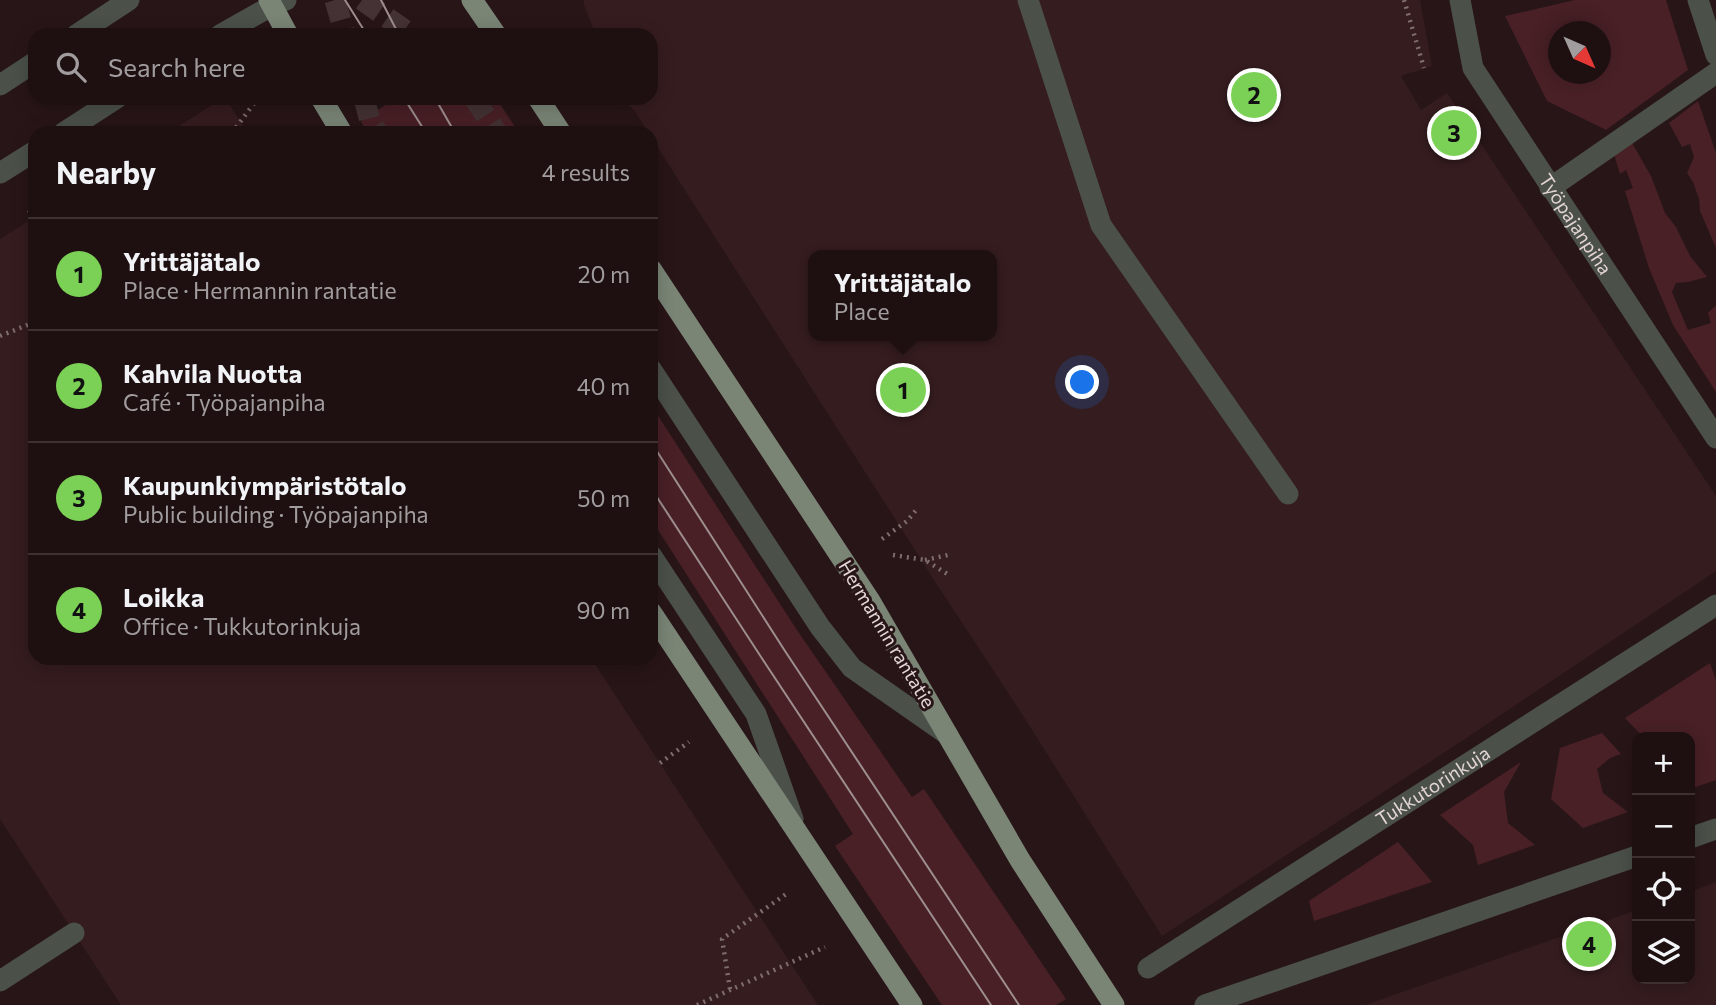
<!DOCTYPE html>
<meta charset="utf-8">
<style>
body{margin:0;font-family:Commissioner,sans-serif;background:#2b1e1f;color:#f1f3f6}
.controls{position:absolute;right:21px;bottom:21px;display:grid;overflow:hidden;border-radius:14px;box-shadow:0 4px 18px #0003}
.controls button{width:63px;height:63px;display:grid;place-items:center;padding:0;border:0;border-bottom:2px solid #3c3031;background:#1e1011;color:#f1f3f6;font:35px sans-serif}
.compass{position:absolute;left:1548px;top:21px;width:63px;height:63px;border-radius:50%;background:#1e1011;box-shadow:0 4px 18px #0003;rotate:135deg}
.you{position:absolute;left:1083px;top:383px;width:24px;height:24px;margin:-18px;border:5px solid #fff;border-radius:50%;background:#1a73e8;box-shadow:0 0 0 10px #1a73e833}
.badge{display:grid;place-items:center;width:46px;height:46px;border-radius:50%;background:#7bd155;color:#111;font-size:23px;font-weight:700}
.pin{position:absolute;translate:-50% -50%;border:4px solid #fff;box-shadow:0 2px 7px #0006}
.popup{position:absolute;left:808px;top:250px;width:189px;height:91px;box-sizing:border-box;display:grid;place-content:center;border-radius:14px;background:#1e1011;filter:drop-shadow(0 2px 5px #0005);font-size:23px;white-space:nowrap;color:#a19d9f}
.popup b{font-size:26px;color:#f1f3f6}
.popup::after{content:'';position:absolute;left:50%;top:100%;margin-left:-14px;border:14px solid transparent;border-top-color:#1e1011}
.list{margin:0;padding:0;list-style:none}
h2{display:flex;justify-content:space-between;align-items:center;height:91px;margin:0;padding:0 28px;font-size:30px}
h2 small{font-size:23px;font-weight:400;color:#a19d9f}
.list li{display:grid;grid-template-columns:46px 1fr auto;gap:21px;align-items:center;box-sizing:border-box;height:112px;padding:0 28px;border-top:2px solid #3c3031}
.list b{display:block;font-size:26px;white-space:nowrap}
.list p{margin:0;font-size:23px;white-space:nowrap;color:#a19d9f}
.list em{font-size:23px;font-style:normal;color:#a19d9f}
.icon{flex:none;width:38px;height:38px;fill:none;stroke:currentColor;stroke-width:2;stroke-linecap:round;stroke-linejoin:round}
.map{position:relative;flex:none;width:1716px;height:1005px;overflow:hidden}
.search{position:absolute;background:#1e1011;box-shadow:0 4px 18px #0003;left:28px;top:28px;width:630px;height:77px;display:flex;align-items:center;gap:18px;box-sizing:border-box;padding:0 24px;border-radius:21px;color:#a19d9f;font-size:26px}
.panel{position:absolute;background:#1e1011;box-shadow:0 4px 18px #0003;left:28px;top:126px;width:630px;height:539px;border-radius:21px}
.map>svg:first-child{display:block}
</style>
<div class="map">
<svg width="1716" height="1005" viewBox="0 0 1716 1005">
<rect width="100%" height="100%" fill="#281517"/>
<g fill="#351c1f" fill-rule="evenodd">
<path d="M 584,0 L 1420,0 L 1432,66 L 1401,76 L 1421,110 L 1447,93 L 1716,496 L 1716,571 L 1462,741 L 1162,936 L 1022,714 L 936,583 L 651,137 L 651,133 L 649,133 L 636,113 L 623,98 L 651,98 L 651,35 L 596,35 L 584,5 ZM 814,255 L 992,255 L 992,336 L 814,336 Z"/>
<polygon points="223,98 225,98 248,133 168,133"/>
<polygon points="35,217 35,658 591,658 818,1005 121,1005 0,819 0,239"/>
<polygon points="1716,882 1716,1005 1365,1005 1637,910 1637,979 1690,979 1690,892"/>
</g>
<g fill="#482026" fill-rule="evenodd">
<path d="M 1575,0 L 1666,0 L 1688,70 L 1606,130 L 1547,101 L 1505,16 ZM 1558,32 L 1600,32 L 1600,74 L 1558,74 Z"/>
<polygon points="396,98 496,98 519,133 367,133 361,121"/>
<polygon points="1698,101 1716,153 1716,248 1700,211 1699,199 1693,182 1687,173 1694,157 1690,144 1682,147 1669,123"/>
<polygon points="1632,143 1651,176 1665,213 1676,227 1690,256 1707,277 1688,282 1676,283 1672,292 1688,330 1711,323 1708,313 1715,306 1716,307 1716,392 1673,325 1649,268 1625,191 1633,188 1626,170 1620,174 1614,154"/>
<polygon points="651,405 797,630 912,797 924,789 1066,999 1056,1005 942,1005 835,846 853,834 651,519"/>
<polygon points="1710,663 1716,680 1716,780 1690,789 1690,737 1643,737 1625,718"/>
<polygon points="1602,733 1621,754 1610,758 1597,769 1603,793 1628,812 1583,828 1551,799 1560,748"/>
<polygon points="1521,762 1504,792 1508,823 1535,845 1478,865 1473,845 1440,815"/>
<polygon points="1398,842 1432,882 1314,921 1309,901"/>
</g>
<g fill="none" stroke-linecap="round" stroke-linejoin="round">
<g stroke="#443234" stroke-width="21" stroke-dasharray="21 10" stroke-linecap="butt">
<polyline points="335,0 345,35"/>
<polyline points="362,0 412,35"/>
<polyline points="364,98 370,121 378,133"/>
<polyline points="474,98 497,133"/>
</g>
<g stroke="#7e6d6f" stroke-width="4.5" stroke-dasharray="2 5" stroke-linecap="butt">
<polyline points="1404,0 1424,68"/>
<polyline points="232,133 258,98"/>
<polyline points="29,210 35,220"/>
<polyline points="0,336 35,322"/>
<polyline points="882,539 907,521 917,509"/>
<polyline points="893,555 925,560 949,575"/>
<polyline points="925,560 948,555"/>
<polyline points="660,763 689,742"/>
<polyline points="730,989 722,939 789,892"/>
<polyline points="697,1005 825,947"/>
</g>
<g stroke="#4b5049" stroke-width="21">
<polyline points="1028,0 1101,225 1288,494"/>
<path id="s1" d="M 1460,0 L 1473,68 L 1716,438"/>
<polyline points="1698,0 1716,55"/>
<polyline points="76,35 129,0"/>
<polyline points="220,35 273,5 286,0"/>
<polyline points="0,85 35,62"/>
<polyline points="63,133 117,98"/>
<polyline points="0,173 35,151"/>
<polyline points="1550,188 1716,73"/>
<polyline points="651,369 820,627 852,668 948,735"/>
<polyline points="651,555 756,714 793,819"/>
<polyline points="1690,838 1716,829"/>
<path id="s2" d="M 1148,968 L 1716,605"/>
<polyline points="0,981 74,933"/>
<polyline points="1205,1005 1637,856"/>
</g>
<g stroke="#7a8576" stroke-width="21">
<polyline points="269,0 288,35"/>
<polyline points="472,0 496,35"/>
<polyline points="321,98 342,133"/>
<polyline points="538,98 561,133"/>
<polyline points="651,269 870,601 1020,860 1114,1005"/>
<polyline points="651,612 912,1005"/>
</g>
<g stroke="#9e8e90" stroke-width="2">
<polyline points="345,0 367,35"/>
<polyline points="381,0 399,35"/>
<polyline points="404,98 426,133"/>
<polyline points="435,98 455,133"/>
<polyline points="651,442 785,651 1019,1005"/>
<polyline points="651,488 765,663 991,1005"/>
</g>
</g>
<g text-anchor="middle" stroke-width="6" stroke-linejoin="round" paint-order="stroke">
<g font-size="19" fill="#e3d5d6" stroke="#281517">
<text dy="7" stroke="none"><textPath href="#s1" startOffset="256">Työpajanpiha</textPath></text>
<text transform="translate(887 634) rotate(59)" y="7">Hermannin rantatie</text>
<text dy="7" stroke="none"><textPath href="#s2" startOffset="338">Tukkutorinkuja</textPath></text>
</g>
</g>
</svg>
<div class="controls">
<button>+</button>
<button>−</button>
<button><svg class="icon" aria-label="locate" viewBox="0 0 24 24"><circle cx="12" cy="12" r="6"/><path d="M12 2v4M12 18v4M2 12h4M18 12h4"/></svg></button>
<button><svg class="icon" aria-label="layers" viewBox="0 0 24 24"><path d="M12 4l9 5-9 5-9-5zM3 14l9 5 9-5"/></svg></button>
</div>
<svg class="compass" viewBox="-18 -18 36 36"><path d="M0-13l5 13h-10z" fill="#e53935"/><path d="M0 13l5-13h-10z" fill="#a19d9f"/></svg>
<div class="you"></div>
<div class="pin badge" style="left:903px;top:390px">1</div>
<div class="popup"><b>Yrittäjätalo</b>Place</div>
<div class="pin badge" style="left:1254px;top:95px">2</div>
<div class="pin badge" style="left:1454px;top:133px">3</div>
<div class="pin badge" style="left:1589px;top:944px">4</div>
<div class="search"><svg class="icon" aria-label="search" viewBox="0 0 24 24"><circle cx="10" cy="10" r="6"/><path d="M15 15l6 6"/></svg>Search here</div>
<section class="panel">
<h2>Nearby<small>4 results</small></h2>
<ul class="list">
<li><span class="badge">1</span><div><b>Yrittäjätalo</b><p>Place · Hermannin rantatie</p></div><em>20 m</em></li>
<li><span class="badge">2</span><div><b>Kahvila Nuotta</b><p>Café · Työpajanpiha</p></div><em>40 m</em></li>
<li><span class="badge">3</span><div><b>Kaupunkiympäristötalo</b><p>Public building · Työpajanpiha</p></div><em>50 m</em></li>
<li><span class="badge">4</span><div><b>Loikka</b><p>Office · Tukkutorinkuja</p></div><em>90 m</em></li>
</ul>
</section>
</div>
